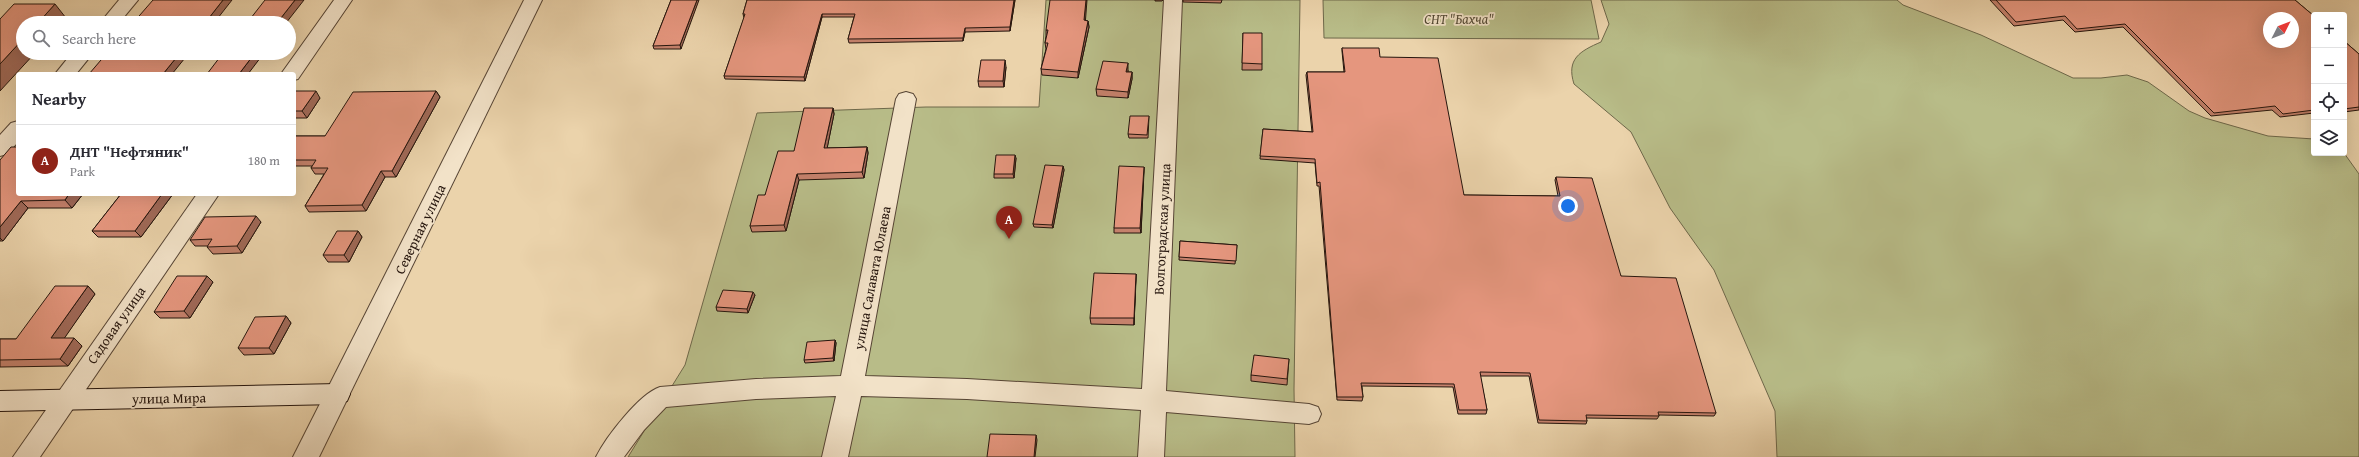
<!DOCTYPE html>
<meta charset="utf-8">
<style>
body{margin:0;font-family:"Gentium Book Plus",serif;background:#f7f7f7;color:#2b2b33}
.controls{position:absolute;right:12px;top:12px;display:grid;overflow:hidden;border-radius:4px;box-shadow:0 4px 16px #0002}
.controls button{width:36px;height:36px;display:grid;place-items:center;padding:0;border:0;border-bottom:1px solid #e1e1e2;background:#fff;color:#2b2b33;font:20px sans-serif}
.compass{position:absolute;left:2263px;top:12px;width:36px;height:36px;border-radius:50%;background:#fff;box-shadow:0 4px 16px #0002;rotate:48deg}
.you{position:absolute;left:1568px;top:206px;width:14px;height:14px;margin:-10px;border:3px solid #fff;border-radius:50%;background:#1a73e8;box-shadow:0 0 0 6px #1a73e833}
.badge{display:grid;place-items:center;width:26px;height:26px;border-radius:50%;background:#8f2418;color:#fff;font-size:13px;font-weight:700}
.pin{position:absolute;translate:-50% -33px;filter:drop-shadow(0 1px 2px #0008)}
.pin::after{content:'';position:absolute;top:21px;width:14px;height:12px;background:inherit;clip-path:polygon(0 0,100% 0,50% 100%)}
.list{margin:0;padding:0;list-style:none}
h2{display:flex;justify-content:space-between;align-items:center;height:52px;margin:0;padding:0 16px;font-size:17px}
h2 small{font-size:13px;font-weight:400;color:#7c7c81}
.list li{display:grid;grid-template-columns:26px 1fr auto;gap:12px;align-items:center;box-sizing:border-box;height:72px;padding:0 16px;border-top:1px solid #e1e1e2}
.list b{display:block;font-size:15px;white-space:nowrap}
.list p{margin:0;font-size:13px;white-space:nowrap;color:#7c7c81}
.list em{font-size:13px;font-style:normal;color:#7c7c81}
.icon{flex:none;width:22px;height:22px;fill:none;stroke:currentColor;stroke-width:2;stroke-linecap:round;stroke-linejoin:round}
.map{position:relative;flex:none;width:2359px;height:457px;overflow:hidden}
.search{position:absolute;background:#fff;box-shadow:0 4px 16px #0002;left:16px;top:16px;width:280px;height:44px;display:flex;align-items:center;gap:10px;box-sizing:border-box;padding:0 14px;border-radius:22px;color:#7c7c81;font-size:15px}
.panel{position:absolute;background:#fff;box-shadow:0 4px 16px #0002;left:16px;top:72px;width:280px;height:124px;border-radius:4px}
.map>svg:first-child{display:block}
</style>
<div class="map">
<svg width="2359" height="457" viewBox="0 0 2359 457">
<rect width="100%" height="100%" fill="#ebd3ab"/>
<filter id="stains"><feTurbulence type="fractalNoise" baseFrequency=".005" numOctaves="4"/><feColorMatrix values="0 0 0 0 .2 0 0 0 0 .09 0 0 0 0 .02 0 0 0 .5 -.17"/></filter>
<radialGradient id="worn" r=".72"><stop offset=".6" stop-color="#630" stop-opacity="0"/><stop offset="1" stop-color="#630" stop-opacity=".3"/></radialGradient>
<g fill="#b8bc88" stroke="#6e684a">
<polygon points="1046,0 1300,0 1294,389 1295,457 628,457 685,365 757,113 926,107 1039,107"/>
<polygon points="1323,0 1591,0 1599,39 1324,38"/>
<path d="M 1601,0 L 1897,0 L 1903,5 L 1981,35 L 2073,78 L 2101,78 L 2127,75 L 2148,82 L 2189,111 L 2205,118 L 2268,136 L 2314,139 L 2314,153 L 2344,153 L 2359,174 L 2359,457 L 1777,457 L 1775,411 L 1714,270 L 1670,208 L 1631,132 L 1574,84 C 1566,59 1580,51 1601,42 L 1609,24 Z"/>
</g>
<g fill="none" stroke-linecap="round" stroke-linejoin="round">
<defs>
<g id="street">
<polygon points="119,0 138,0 119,23 100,23"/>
<polygon points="334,0 352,0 298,79 294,80 294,74 281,74"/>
<polygon points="524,0 542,0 319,457 293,457"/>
<path d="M 1164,0 L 1182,0 L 1166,391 L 1309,404 L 1318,407 L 1321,414 L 1318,421 L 1309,424 L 1166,412 L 1164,457 L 1138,457 L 1141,410 L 967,399 L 861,396 L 848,457 L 822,457 L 836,396 L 756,399 L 666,407 L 644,430 L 624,457 L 596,457 C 606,437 639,394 660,387 L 756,379 L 841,376 L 896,99 L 899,94 L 906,92 L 913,94 L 916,99 L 865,376 L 967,379 L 1142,389 Z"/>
<polygon points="72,53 93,53 76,74 55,74"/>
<polygon points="18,121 18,142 7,154 0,156 0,135 11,123"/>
<polygon points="197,194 219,194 40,457 13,457"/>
</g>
<polygon id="secondary" points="338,384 347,387 350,394 347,401 338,404 0,411 0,391"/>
</defs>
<use href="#street" stroke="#564434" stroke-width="2"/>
<use href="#secondary" stroke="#25150d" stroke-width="2"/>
<use href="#street" fill="#f2e2c8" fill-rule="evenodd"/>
<use href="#secondary" fill="#f2e2c8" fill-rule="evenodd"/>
</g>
<g fill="#c5816c" stroke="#25150d">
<polygon points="671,0 681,49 654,49 653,46"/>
<polygon points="747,0 1015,0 1010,31 965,32 963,41 849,43 848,39 854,17 822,17 805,81 725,79 724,76 744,18 743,14"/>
<polygon points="1155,0 1163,0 1162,1 1155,1"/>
<polygon points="1183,0 1222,0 1221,3 1183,2"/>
<polygon points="1990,0 2295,0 2314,16 2314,113 2280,117 2272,110 2211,116 2123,27 2075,32 2063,20 2014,26"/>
<polygon points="1085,20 1088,21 1089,27 1078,78 1042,75 1041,69 1046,49 1045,43 1046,36 1046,30"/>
<polygon points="1243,33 1262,64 1262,70 1242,70"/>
<polygon points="2344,41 2359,54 2359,110 2344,112"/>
<polygon points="1342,48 1380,57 1464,195 1558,196 1555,180 1556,177 1621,276 1716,413 1714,416 1659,415 1659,416 1657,419 1586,418 1587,421 1586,424 1538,423 1529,376 1480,376 1487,410 1486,414 1458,414 1453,387 1362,386 1363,397 1362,401 1337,400 1319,186 1317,186 1315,163 1260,159 1263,129 1312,132 1306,75 1307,72 1344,72 1342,51"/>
<polygon points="1006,67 1004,87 979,87 978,81"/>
<polygon points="1128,70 1128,72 1132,72 1132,79 1128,98 1097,96 1096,89"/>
<polygon points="294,91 320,98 307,118 294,118"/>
<polygon points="436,91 440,97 396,177 385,177 366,211 309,212 305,206 324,174 315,174 311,168 312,166 294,166 294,136 325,136"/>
<polygon points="833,108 834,114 827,148 867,147 868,153 864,178 799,180 786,231 752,232 750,226 765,195 794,151"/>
<polygon points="1149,116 1148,138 1129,138 1128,134"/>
<polygon points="1016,158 1014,178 994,178 994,174"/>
<polygon points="0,160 18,194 83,194 72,208 28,208 3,241 0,241"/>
<polygon points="1063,166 1064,170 1053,228 1034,227 1033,224"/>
<polygon points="1144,167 1141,233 1114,233 1114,228"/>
<polygon points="121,194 173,194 141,237 98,237 92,231"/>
<polygon points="261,222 242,253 213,254 207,247 208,246 195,246 190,240"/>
<polygon points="358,231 362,237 349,262 328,262 323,255"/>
<polygon points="1180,241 1237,245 1235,264 1179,260"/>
<polygon points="1136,274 1134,325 1091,324 1090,318"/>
<polygon points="213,282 190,318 160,318 154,312"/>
<polygon points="88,286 95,294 64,338 82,346 68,366 0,367 0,339 16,339"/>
<polygon points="755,295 748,313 717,311 716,307"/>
<polygon points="286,316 291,323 274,354 244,355 238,348"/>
<polygon points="835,340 836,343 834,361 805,363 804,360"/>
<polygon points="1289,359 1287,385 1251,381 1251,375"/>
</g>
<g fill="#a06958" stroke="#25150d">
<polygon points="223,0 232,0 214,23 205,23"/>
<polygon points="295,0 304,0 286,23 277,23"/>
<polygon points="697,0 699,0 681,49 680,45"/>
<polygon points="1014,0 1015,0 1010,31 1010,27"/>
<polygon points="1086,0 1087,0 1085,26 1084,20"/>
<polygon points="55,4 66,18 62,23 38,23"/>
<polygon points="822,14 822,17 805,81 804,77"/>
<polygon points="1088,21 1089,27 1078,78 1078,72"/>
<polygon points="965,28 965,32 963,41 963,38"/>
<polygon points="23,39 23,53 35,53 0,91 0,64"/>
<polygon points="180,53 189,53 172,74 163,74"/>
<polygon points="255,53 264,53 248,74 239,74"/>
<polygon points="1005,60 1006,67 1004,87 1003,81"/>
<polygon points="1128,63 1128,70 1127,78 1126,72"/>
<polygon points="1132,72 1132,79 1128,98 1128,92"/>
<polygon points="316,91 320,98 307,118 302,111"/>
<polygon points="436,91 440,97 396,177 392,171"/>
<polygon points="833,108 834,114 826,154 824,148"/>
<polygon points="867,147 868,153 864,178 862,172"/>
<polygon points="1015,155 1016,158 1014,178 1013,174"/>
<polygon points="1063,166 1064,170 1053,228 1052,225"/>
<polygon points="1144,167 1144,172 1141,233 1140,228"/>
<polygon points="381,171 385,177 366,211 362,205"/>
<polygon points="797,174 799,180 786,231 784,225"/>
<polygon points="69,194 83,194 72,208 65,200"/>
<polygon points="162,194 173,194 141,237 135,231"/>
<polygon points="21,201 28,208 3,241 0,238 0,227"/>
<polygon points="256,216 261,222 242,253 237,246"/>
<polygon points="358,231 362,237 349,262 344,255"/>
<polygon points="1136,274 1136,280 1134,325 1134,318"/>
<polygon points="207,276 213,282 190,318 184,311"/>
<polygon points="88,286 95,294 59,346 51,338"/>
<polygon points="753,292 755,295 748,313 747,309"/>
<polygon points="286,316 291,323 274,354 269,348"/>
<polygon points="74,338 82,346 68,366 60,359"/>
<polygon points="835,340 836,343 834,361 833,358"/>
<polygon points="1036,435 1037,440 1035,457 1034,457"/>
</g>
<g fill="#e5967e" stroke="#25150d" fill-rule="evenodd">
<polygon points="153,0 223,0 205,23 133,23"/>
<polygon points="265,0 295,0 277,23 247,23"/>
<polygon points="671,0 697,0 680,45 653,46"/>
<polygon points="747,0 1014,0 1010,27 965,28 963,38 848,39 855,14 822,14 804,77 724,76 745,14 743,14"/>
<polygon points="1050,0 1086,0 1084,20 1088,21 1078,72 1041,69 1048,43 1045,43 1048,30 1046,30"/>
<path d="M 1996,0 L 2295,0 L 2314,16 L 2314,110 L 2283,114 L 2275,106 L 2214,113 L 2125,24 L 2077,29 L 2065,16 L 2016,22 ZM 2269,18 L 2293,18 L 2293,42 L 2269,42 Z"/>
<polygon points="14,4 55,4 38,23 23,23 23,39 0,64 0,19"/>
<polygon points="1243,33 1262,33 1262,64 1242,63"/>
<polygon points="2344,41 2359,54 2359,107 2344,109"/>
<polygon points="1342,48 1379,48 1380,57 1438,58 1464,195 1560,196 1556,177 1592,178 1621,276 1676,278 1716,413 1658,412 1659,416 1586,415 1587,421 1539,420 1530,373 1480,372 1487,410 1459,410 1454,384 1361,383 1363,397 1337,397 1320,182 1317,183 1315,159 1260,156 1263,129 1313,132 1307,72 1345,72"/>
<polygon points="107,53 180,53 163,74 89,74"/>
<polygon points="223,53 255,53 239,74 207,74"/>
<polygon points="981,60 1005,60 1003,81 978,81"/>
<polygon points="1103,61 1128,63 1126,72 1132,72 1128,92 1096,89"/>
<polygon points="294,91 316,91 302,111 294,111"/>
<polygon points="436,91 392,171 381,171 362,205 305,206 328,168 311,168 316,160 294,160 294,136 325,136 353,92"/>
<polygon points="804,108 833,108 824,148 867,147 862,172 797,174 784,225 750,226 758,195 765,195 778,151 794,151"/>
<polygon points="1130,116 1149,116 1147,135 1128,134"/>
<polygon points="11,147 18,147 18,194 69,194 65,200 21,201 0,227 0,160"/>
<polygon points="996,155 1015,155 1013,174 994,174"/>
<polygon points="1045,165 1063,166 1052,225 1033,224"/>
<polygon points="1119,166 1144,167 1140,228 1114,228"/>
<polygon points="121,194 162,194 135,231 92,231"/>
<polygon points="256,216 237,246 207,247 212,239 190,240 205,217"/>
<polygon points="337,231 358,231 344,255 323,255"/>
<polygon points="1180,241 1237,245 1236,261 1179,257"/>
<polygon points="1094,273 1136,274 1134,318 1090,318"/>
<polygon points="177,276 207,276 184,311 154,312"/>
<polygon points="55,286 88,286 51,338 74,338 60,359 0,360 0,339 16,339"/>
<polygon points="723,290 753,292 747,309 716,307"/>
<polygon points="286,316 269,348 238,348 255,317"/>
<polygon points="835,340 833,358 804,360 807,342"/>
<polygon points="1254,355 1289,359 1287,379 1251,375"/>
<polygon points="990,434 1036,435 1034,457 987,457"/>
</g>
<g text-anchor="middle" stroke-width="3.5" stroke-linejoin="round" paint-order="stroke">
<g font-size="14" font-style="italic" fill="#514732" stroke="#f2e2c8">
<text x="1459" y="24">СНТ "Бахча"</text>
</g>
<g font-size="14" fill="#25150d" stroke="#f2e2c8">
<text transform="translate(420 229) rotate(-64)" y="5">Северная улица</text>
<text transform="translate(1162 229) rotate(-87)" y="5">Волгоградская улица</text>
<text transform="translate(872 278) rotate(-79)" y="5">улица Салавата Юлаева</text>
<text transform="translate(116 325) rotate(-55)" y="5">Садовая улица</text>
<text transform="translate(169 398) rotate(-1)" y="5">улица Мира</text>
</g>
</g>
<rect width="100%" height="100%" filter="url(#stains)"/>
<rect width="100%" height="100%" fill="url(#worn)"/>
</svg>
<div class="controls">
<button>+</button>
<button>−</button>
<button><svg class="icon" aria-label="locate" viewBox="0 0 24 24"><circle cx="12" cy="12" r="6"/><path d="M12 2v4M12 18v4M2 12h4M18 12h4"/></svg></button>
<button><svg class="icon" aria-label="layers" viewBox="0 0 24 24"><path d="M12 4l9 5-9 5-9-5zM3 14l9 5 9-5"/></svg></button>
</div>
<svg class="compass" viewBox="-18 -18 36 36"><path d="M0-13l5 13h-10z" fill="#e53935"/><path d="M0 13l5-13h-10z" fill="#7c7c81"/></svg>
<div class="you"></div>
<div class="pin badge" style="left:1009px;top:239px">A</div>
<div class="search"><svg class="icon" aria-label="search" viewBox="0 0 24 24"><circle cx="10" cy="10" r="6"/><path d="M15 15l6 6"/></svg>Search here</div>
<section class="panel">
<h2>Nearby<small></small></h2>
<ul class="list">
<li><span class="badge">A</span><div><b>ДНТ &quot;Нефтяник&quot;</b><p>Park</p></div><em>180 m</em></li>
</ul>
</section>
</div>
